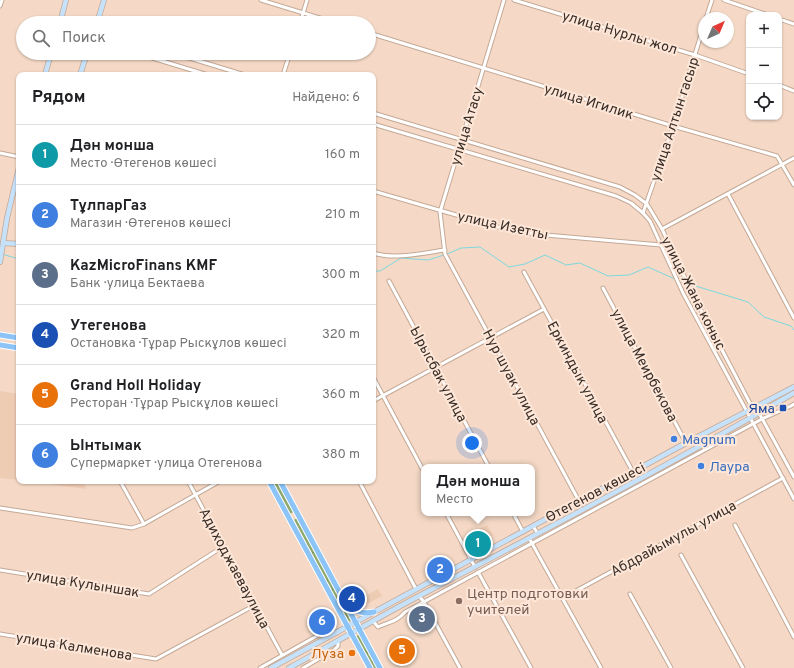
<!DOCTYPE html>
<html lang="ru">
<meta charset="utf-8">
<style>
body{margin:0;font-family:Overpass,sans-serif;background:#f2f2f2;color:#202124}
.controls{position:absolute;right:12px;top:12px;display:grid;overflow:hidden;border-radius:8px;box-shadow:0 1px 3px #0004}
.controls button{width:36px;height:36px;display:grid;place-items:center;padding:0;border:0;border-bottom:1px solid #e0e0e0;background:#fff;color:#202124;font:20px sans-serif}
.compass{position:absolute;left:698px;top:12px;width:36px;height:36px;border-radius:50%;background:#fff;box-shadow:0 1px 3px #0004;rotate:44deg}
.you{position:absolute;left:472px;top:443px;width:14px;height:14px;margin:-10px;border:3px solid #fff;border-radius:50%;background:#1a73e8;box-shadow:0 0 0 6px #1a73e833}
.badge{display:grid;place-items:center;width:26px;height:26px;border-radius:50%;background:#0b8043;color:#fff;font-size:13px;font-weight:700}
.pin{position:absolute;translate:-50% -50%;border:2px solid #fff;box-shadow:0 1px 4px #0006}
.popup{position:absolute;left:421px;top:464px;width:114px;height:52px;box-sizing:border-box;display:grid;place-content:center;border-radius:8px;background:#fff;filter:drop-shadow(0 1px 3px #0005);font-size:13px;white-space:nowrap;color:#757577}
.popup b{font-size:15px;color:#202124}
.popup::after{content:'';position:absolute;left:50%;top:100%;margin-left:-8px;border:8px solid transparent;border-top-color:#fff}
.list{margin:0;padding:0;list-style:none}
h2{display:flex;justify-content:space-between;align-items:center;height:52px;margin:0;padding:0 16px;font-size:17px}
h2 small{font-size:13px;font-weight:400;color:#757577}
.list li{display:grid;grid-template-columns:26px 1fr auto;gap:12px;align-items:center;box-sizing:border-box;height:60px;padding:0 16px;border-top:1px solid #e0e0e0}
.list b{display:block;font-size:15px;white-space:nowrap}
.list p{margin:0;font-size:13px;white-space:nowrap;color:#757577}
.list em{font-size:13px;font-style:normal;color:#757577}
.icon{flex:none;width:22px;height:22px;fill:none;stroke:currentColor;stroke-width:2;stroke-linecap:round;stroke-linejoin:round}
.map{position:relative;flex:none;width:794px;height:668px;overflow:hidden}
.search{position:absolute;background:#fff;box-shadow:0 1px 3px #0004;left:16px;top:16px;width:360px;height:44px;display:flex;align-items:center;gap:10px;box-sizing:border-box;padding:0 14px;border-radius:22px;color:#757577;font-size:15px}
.panel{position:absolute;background:#fff;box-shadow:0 1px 3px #0004;left:16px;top:72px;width:360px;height:412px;border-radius:8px}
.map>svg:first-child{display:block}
</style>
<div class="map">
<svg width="794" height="668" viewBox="0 0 794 668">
<defs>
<pattern id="forest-crowns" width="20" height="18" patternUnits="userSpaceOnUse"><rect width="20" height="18" fill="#8ea96e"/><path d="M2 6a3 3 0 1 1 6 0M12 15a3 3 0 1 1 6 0" fill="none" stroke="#758a5a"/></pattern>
</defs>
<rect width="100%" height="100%" fill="#f5d9c6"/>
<g fill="#eecbb3">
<polygon points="0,391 19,394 19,480 0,478"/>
<polygon points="25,481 82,481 87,489"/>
<polygon points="487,525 493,535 484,539 479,529"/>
<polygon points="378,589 382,596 365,605 361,598"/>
<polygon points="422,614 427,623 418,628 413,619"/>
</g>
<g fill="url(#forest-crowns)">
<polygon points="273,481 277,481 293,512 290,514"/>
<polygon points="297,518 352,620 348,622 294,520"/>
<polygon points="360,634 378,668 374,668 356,636"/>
</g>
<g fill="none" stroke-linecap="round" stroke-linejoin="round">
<g stroke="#7ed8de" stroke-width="1">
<polyline points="2,254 19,259"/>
<polyline points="447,254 461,248 480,247 509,267 525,264 545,255 566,265 580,263 608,276 629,275 648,267 675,279"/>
<polyline points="373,271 380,271 401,258 428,260 444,255"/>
<polyline points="678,280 686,283"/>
<polyline points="689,284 748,302 764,317 791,326 794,330"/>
</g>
<defs>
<g id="street">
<polyline points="261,0 336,23"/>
<polyline points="504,0 440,212 445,254 579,501"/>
<polyline points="514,0 695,55 749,74"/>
<polyline points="724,0 768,15"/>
<polyline points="0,6 2,0"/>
<polyline points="706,18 712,0"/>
<polyline points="779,19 794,24"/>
<polyline points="300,23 307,0"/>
<polyline points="369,33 673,126 777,156 794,185"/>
<polyline points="136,53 208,75"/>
<polyline points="173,53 245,75"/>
<polyline points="283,75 290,53"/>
<polyline points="779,85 794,91"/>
<polyline points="373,113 620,187 635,195 647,204 662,229 691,291 753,409 759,413 794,477"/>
<polyline points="373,124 616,196 631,203 643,213 650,221 683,293 794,499"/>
<polyline points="0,153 19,157"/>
<polyline points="373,191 498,227 534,234 661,245"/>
<polyline points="728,194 794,318"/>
<polyline points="643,213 673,126 704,25"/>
<polyline points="662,229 794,158"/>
<path d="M 373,253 C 395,260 422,253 445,250"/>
<polyline points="524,272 633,472"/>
<polyline points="389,281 489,467"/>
<polyline points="603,288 686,443"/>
<polyline points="373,377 424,472"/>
<polyline points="373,401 544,309"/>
<polyline points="120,481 144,524"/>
<polyline points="188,481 282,655"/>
<polyline points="359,481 416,589"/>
<polyline points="0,508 132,528 144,524 220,481"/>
<polyline points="446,513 475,567"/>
<polyline points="513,513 523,532"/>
<polyline points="735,525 794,637"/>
<polyline points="533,526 538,534"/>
<polyline points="529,538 601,668"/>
<polyline points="681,555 743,668"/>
<polyline points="0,570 149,594 224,546"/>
<polyline points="478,572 531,668"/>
<polyline points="630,594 671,668"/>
<polyline points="419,596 424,602 460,668"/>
<polyline points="563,598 783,478"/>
<path d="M 373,621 L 378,627 C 388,622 397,622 405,612 L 762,419 L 791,406 L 794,404"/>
<polyline points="0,634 156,659 255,605"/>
<polyline points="260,668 322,633 327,631 337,633"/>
<polyline points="303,668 334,650 338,646 338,641"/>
</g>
<g id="secondary">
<polyline points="60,23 66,0"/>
<polyline points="97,23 104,0"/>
<polyline points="45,75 51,53"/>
<polyline points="80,75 87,53"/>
<polyline points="3,243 19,244"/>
<polyline points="0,262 7,218 19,168"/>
<polyline points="271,668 686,443 794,387"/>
<path d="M 289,668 C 333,644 375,619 419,596 C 545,530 671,464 794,393"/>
</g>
<g id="primary">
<polyline points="0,335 19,338"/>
<polyline points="0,345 19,348"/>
<polyline points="269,481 370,668"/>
<polyline points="280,481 380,668"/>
<path d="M 347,605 C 356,612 363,614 374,612"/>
</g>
</defs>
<use href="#street" stroke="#c4a997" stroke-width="5"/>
<use href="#secondary" stroke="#c4a997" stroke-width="6"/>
<use href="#primary" stroke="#fff" stroke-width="7"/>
<use href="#street" stroke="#fff" stroke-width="3"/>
<use href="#secondary" stroke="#c6e2fb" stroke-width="4.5"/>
<use href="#primary" stroke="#8cc4f7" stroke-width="5"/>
</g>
<rect fill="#1a4fb4" stroke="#fee7d8" stroke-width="1.5" x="779" y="404" width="8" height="8" rx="2"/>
<g fill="#3f7fe0" stroke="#fee7d8" stroke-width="1.5">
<circle cx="674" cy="439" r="4"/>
<circle cx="701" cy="466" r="4"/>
</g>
<circle fill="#8d6e63" stroke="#fee7d8" stroke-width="1.5" cx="459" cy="601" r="4"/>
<circle fill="#e8710a" stroke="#fee7d8" stroke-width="1.5" cx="352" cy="653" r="4"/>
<g text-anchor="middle" stroke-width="4" stroke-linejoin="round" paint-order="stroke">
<g font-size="14" fill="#392e27" stroke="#fee7d8">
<text transform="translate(620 32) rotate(17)" y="5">улица Нурлы жол</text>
<text transform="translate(589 101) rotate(17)" y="5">улица Игилик</text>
<text transform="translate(674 119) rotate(-72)" y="5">улица Алтын гасыр</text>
<text transform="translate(466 126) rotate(-73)" y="5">улица Атасу</text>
<text transform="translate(503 225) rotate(12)" y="5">улица Изетты</text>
<text transform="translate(694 293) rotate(63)" y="5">улица Жана коныс</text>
<text transform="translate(645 365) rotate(62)" y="5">улица Меирбекова</text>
<text transform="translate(578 372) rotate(62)" y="5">Еркиндык улица</text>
<text transform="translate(439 374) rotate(62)" y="5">Ырысбак улица</text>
<text transform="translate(512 377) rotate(62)" y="5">Нур шуак улица</text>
<text transform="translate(595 492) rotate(-28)" y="5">Өтегенов көшесі</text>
<text transform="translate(673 538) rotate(-29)" y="5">Абдрайымулы улица</text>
<text transform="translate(235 568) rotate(62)" y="5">Адиходжаеваулица</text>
<text transform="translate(83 583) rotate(9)" y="5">улица Кулыншак</text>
<text transform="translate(74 646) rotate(9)" y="5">улица Калменова</text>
</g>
<g font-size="14" fill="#164399" stroke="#fee7d8" text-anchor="end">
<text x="775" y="413">Яма</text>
</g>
<g font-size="14" fill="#366cbe" stroke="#fee7d8" text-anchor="start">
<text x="682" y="444">Magnum</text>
<text x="709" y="471">Лаура</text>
</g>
<g font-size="14" fill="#785e54" stroke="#fee7d8" text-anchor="start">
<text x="467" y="598">Центр подготовки<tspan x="467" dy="16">учителей</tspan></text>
</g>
<g font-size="14" fill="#c56008" stroke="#fee7d8" text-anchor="end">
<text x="344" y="658">Луза</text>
</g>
</g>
</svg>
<div class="controls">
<button>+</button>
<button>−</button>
<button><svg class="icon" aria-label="locate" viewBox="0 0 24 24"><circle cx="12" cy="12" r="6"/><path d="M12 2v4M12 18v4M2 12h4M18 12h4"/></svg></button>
</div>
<svg class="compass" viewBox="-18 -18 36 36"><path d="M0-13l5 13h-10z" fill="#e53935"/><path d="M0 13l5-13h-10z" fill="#757577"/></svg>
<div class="you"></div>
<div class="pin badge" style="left:478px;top:544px;background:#0f9aa8">1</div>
<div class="popup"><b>Дән монша</b>Место</div>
<div class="pin badge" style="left:440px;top:570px;background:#3f7fe0">2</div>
<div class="pin badge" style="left:422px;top:619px;background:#5c6f8a">3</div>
<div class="pin badge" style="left:352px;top:599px;background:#1a4fb4">4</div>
<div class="pin badge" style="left:402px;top:651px;background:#e8710a">5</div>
<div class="pin badge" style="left:322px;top:622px;background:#3f7fe0">6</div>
<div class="search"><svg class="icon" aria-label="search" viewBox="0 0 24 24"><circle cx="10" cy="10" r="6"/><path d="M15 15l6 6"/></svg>Поиск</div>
<section class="panel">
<h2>Рядом<small>Найдено: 6</small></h2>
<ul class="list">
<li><span class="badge" style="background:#0f9aa8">1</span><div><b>Дән монша</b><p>Место · Өтегенов көшесі</p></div><em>160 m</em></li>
<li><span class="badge" style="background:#3f7fe0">2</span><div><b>ТұлпарГаз</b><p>Магазин · Өтегенов көшесі</p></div><em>210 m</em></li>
<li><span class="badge" style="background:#5c6f8a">3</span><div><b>KazMicroFinans KMF</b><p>Банк · улица Бектаева</p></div><em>300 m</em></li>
<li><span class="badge" style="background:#1a4fb4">4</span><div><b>Утегенова</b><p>Остановка · Тұрар Рыскұлов көшесі</p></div><em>320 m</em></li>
<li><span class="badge" style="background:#e8710a">5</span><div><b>Grand Holl Holiday</b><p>Ресторан · Тұрар Рыскұлов көшесі</p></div><em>360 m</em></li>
<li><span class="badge" style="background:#3f7fe0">6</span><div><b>Ынтымак</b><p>Супермаркет · улица Отегенова</p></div><em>380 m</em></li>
</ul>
</section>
</div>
